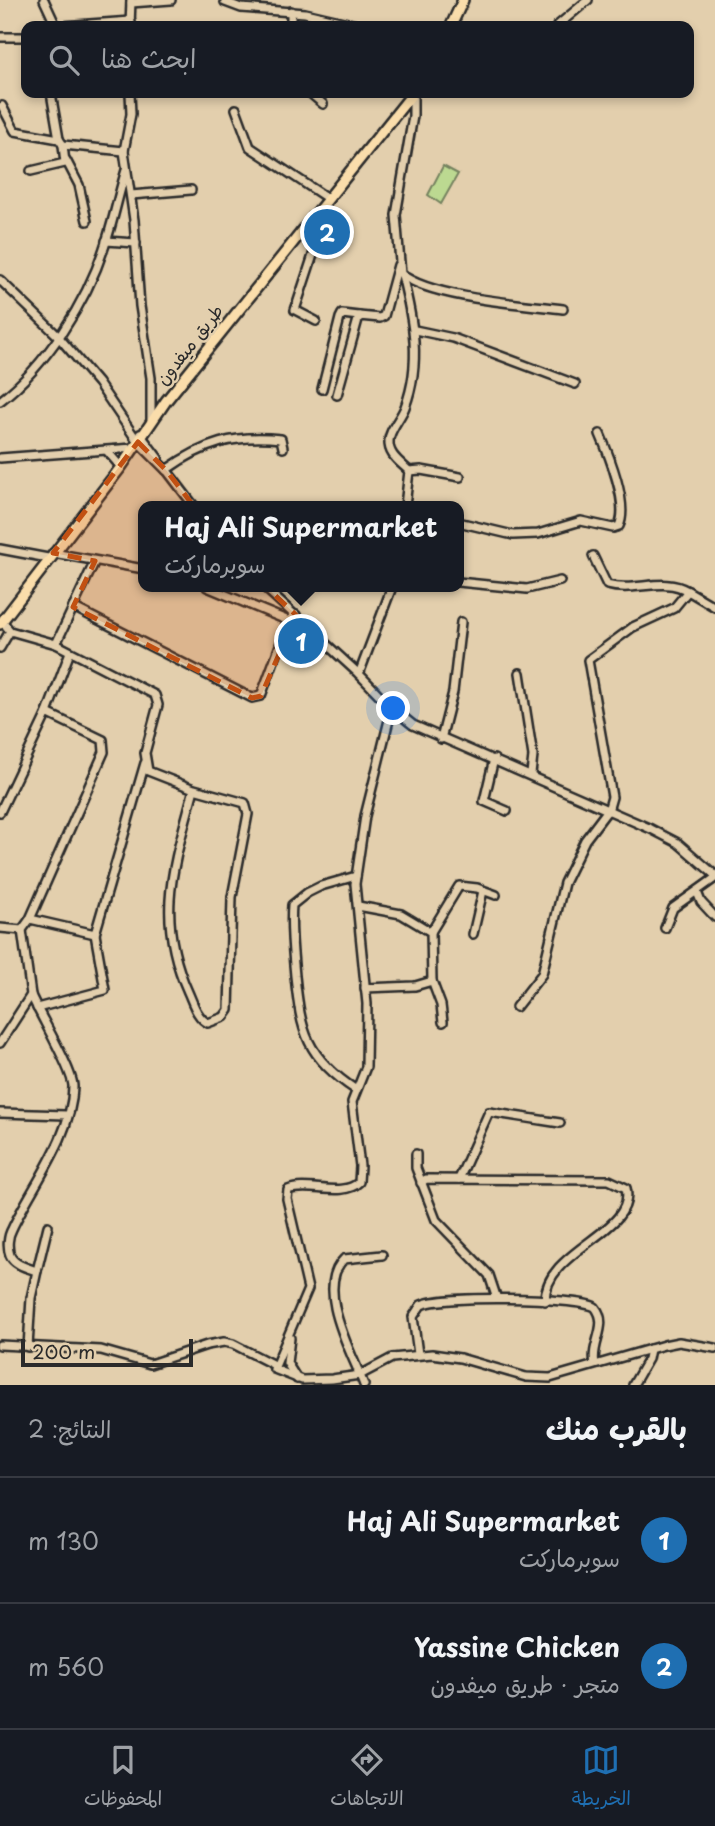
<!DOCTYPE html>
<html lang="ar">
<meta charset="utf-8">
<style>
body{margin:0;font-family:"Playpen Sans","Playpen Sans Arabic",sans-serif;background:#20242c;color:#f1f3f6;direction:rtl}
.scale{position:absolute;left:21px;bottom:18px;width:172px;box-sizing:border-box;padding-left:7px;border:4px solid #2b2b2b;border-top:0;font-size:19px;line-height:24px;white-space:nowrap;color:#2b2b2b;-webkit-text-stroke:5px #e3cfad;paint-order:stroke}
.you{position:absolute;left:394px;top:709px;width:24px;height:24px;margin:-18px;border:5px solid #fff;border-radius:50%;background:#1a73e8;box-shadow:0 0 0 10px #1a73e833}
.badge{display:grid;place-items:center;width:46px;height:46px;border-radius:50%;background:#1f6fb2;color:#fff;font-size:23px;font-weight:700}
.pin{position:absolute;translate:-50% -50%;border:4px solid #fff;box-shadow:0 2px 7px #0006}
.popup{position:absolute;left:138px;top:501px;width:326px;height:91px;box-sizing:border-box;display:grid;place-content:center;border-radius:14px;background:#171b24;filter:drop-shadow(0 2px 5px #0005);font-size:23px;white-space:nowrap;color:#9ea1a6}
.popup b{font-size:26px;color:#f1f3f6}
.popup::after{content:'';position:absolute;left:50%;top:100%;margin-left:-14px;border:14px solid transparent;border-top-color:#171b24}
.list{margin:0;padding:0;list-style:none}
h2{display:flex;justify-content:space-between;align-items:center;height:91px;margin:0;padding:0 28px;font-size:30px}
h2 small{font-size:23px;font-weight:400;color:#9ea1a6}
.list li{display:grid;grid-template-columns:46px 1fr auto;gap:21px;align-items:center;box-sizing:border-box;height:126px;padding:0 28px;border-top:2px solid #363941}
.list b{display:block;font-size:26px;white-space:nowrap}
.list p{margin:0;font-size:23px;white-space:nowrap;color:#9ea1a6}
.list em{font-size:23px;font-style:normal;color:#9ea1a6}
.icon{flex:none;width:38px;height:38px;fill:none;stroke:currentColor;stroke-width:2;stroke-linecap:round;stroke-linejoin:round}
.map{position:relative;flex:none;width:715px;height:1385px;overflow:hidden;direction:ltr}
.search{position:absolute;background:#171b24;box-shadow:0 4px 10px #0003;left:21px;right:21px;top:21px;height:77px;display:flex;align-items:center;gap:18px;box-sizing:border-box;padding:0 24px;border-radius:14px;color:#9ea1a6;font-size:26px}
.sheet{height:343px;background:#171b24}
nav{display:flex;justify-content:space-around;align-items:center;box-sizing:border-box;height:98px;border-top:2px solid #363941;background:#171b24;font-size:19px;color:#9ea1a6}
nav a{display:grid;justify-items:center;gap:4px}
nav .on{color:#1f6fb2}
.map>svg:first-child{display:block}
</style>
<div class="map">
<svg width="715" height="1385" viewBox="0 0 715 1385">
<rect width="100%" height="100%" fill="#e3cfad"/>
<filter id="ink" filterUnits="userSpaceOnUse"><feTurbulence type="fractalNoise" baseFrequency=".0143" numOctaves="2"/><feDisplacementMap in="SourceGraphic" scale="14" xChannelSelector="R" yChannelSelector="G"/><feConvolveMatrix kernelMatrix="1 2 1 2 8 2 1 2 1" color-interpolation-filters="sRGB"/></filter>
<g filter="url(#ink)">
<polygon fill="#bcd991" stroke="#74825e" stroke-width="2" points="443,166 458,174 441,204 428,195"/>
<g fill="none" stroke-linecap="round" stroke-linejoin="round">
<defs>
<g id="minor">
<polyline points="44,0 56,26"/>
<polyline points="225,2 241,8 305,13 361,26"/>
<polyline points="131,3 171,0"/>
<polyline points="62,26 131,21"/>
<polyline points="130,26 131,0"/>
<polyline points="291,26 291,11"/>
<polyline points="557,26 588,0"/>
<polyline points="0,37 26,37"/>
<polyline points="51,93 59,139"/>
<polyline points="130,93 131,114 124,151 134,220 140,306 151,378 151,421"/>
<polyline points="310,93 323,104"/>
<path d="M 413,93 L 413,116 L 396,215 L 401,274 C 431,298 523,304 563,309"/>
<polyline points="2,106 15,131 59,139 63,145 124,151"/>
<polyline points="236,109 250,147 327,198"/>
<polyline points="66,160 79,185 87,221"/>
<polyline points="31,171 65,163 63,145"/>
<polyline points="131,195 191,190"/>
<polyline points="313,217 315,249 295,310 316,321"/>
<polyline points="106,241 136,243"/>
<path d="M 402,275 C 413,320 422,362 405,407 C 401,418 389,430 389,441 C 388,455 400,462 409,471 L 405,506"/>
<polyline points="0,280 57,335 98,383 138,442 166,470"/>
<polyline points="415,330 453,338 575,384"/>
<polyline points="322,389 340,318 342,314 359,316"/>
<polyline points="337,395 359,316 380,318 384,316 398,265"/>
<path d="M 0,401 C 46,366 86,303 104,248 C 113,223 118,196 126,170"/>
<polyline points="140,434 158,458"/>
<polyline points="107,451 121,467"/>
<polyline points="0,458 133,448"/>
<polyline points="165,468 194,506"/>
<path d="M 166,470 C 204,443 234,434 281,439 L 283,448"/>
<polyline points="409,471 421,470 460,477"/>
<path d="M 458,522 L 513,535 L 538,534 L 581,521 L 613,528 L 619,526 C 629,505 609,455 600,434"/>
<polyline points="0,549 48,558"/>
<polyline points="53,553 144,569"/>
<path d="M 593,556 L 607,585 C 634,593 664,576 688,591"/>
<path d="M 95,561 L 56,644 L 155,695 L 158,705 L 145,753 L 148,771 L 194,789 L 245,803 L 248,814 L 232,897 L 229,1010 L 224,1017 L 208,1023 C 197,1018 193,1003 188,992 C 154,916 174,865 194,789"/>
<polyline points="458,582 527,589 560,581"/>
<polyline points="207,587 289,621"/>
<polyline points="264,587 359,674 392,708 413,725 651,829 678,843 715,875"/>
<polyline points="73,607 252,698 261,696 289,621 296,615"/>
<polyline points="2,621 10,631 56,644"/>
<polyline points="0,648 10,631"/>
<polyline points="520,673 533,756 531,774"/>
<polyline points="359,674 392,587"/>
<path d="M 392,708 L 365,816 L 355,884 L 367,1004 L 366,1067 L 352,1102 L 360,1166 L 359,1182 C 343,1198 308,1182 288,1190 L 287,1199 L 308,1289 L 274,1369 L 302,1380 L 332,1379 L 360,1375 L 392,1358 L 432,1354 L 460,1358 L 526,1377 L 550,1378 L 664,1345 L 679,1342 L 715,1348"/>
<polyline points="47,713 70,652"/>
<polyline points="441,739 453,692 461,622"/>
<polyline points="494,759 484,801 507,811"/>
<polyline points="608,811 612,797 588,660 633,627 674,608 688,591 715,607"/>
<polyline points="0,812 47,713 103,740 104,752 30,919 22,930 31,995 0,1043"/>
<polyline points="697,892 701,902 715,917"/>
<polyline points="358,906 401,914 431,932 432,981 415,986 365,988"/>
<polyline points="30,919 95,934 145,763"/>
<polyline points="0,928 22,930"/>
<polyline points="665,928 673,908 715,878"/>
<polyline points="431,932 459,886 477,888 496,895"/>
<polyline points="473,934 483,891"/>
<polyline points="432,981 441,1005 443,1022"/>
<polyline points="516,1007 542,974 564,883 585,840 607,811"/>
<polyline points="37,1008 105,990 95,934"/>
<path d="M 356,1090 C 306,1057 301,1032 295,976 C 293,952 290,929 292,905 L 307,893 L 321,886 L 356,876"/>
<polyline points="0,1113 66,1115"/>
<polyline points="416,1154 416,1168 436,1220 489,1275 496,1296"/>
<polyline points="459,1179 489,1112 560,1123"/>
<path d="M 421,1183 L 426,1179 L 609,1180 L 626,1188 C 637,1233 544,1249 545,1301"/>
<polyline points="37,1271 48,1226"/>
<polyline points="290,1338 287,1363 297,1379"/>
<polyline points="0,1345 101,1350 150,1364 207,1345 224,1342 233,1344 274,1365"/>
<path d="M 28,1347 L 31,1298 L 37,1271 C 28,1268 14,1265 10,1255 C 7,1247 8,1236 12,1229 C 32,1186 72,1137 73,1087 C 74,1072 39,1014 31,995"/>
<path d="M 418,1354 L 413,1317 L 421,1305 C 441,1295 575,1297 595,1307 C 610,1325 590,1344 595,1364"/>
<path d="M 364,1385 C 353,1355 314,1288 344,1259 L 382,1255"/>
<polyline points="633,1385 648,1359 650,1349"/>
</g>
<g id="major">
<polyline points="451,26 463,0"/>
<polyline points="0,624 121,467 166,401 413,93"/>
</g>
</defs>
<use href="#minor" stroke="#2b2b2b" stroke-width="12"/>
<use href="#major" stroke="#2b2b2b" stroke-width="14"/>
<use href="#minor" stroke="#e3cfad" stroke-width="7"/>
<use href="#major" stroke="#faddab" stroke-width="9"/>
</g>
</g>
<path fill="#c25012" fill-opacity="0.2" stroke="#c25012" stroke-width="5" stroke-dasharray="14 9" stroke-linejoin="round" d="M 138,442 L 166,470 L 229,552 L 296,615 L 261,696 L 252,698 L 73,607 L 95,561 L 53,553 Z"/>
<g text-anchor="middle" stroke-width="5" stroke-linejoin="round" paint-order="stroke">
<g font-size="18" fill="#2b2b2b" stroke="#e3cfad">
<text transform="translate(190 345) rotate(-52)" y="6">طريق ميفدون</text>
</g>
</g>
</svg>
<div class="scale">200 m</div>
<div class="you"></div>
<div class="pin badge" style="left:301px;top:641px">1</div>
<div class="popup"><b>Haj Ali Supermarket</b>سوبرماركت</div>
<div class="pin badge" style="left:327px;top:232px">2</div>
<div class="search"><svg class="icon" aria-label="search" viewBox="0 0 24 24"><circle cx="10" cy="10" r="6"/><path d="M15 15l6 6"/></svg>ابحث هنا</div>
</div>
<section class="sheet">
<h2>بالقرب منك<small>النتائج: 2</small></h2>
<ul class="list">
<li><span class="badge">1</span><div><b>Haj Ali Supermarket</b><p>سوبرماركت</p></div><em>130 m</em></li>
<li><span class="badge">2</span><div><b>Yassine Chicken</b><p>متجر · طريق ميفدون</p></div><em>560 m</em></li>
</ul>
</section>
<nav>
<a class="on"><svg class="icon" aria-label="map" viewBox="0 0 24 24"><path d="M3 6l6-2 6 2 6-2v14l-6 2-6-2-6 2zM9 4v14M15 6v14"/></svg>الخريطة</a>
<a><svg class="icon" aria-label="directions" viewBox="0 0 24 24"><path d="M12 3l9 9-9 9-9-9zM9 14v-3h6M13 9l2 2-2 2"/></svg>الاتجاهات</a>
<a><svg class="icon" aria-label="saved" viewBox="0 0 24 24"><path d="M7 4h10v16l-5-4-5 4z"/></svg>المحفوظات</a>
</nav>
